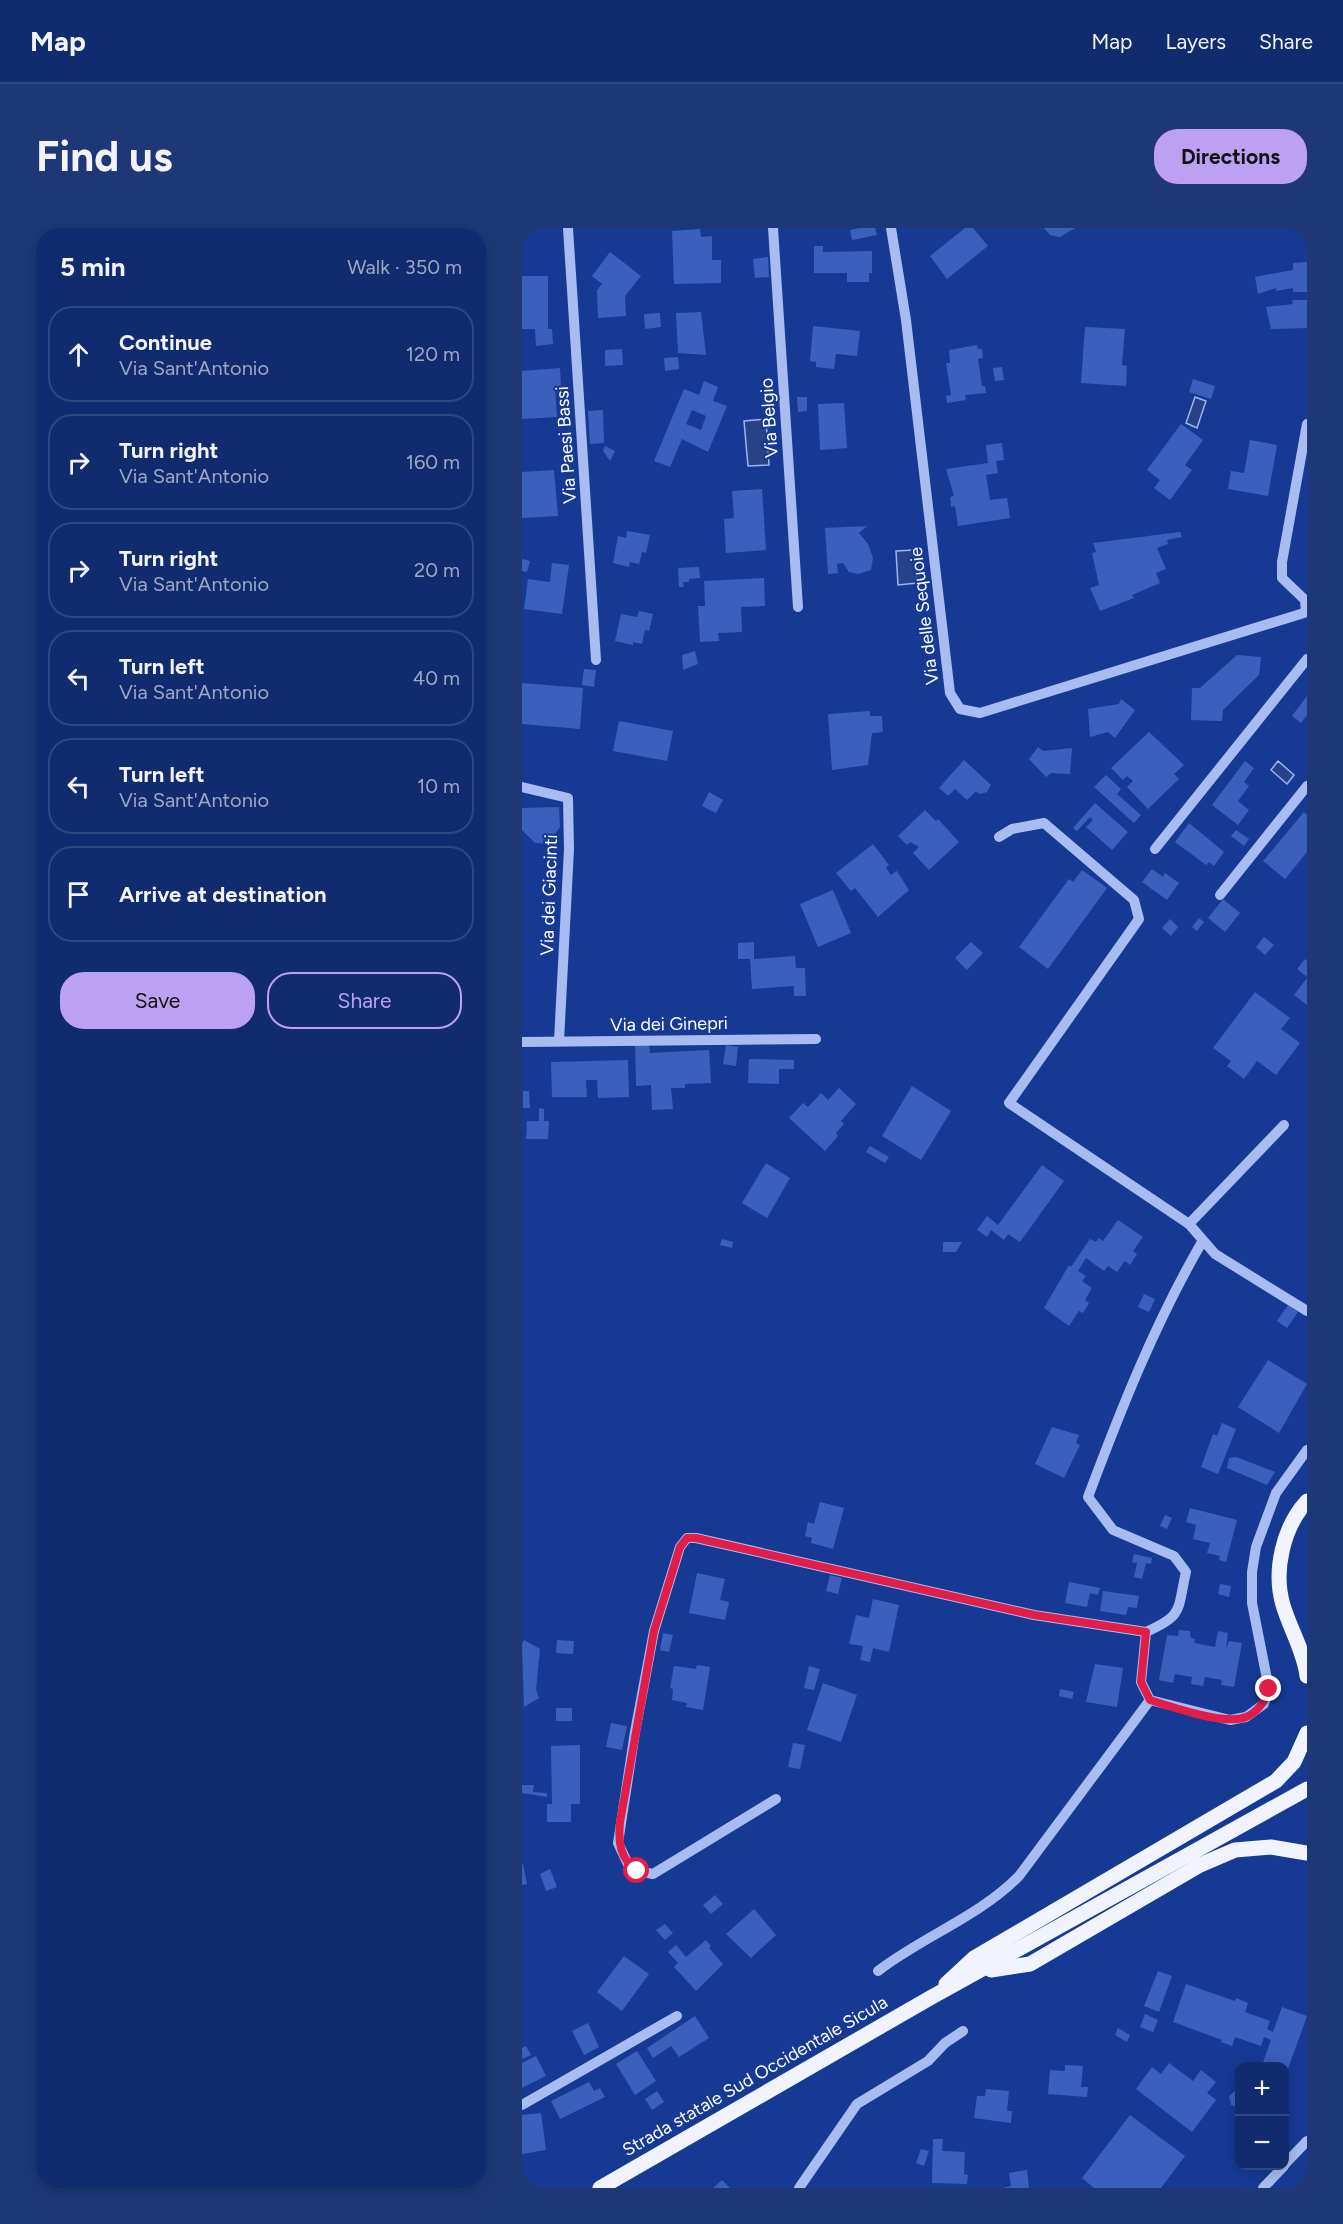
<!DOCTYPE html>
<meta charset="utf-8">
<style>
body{margin:0;font-family:Figtree,sans-serif;background:#1e3877;color:#f1f3f6}
.controls{position:absolute;right:18px;bottom:18px;display:grid;overflow:hidden;border-radius:12px;box-shadow:0 3px 15px #0003}
.controls button{width:54px;height:54px;display:grid;place-items:center;padding:0;border:0;border-bottom:2px solid #304882;background:#102c6f;color:#f1f3f6;font:30px sans-serif}
.stop{position:absolute;width:18px;height:18px;margin:-14px;border:4px solid #e11d48;border-radius:50%;background:#fff}
.stop.end{background:#e11d48;border-color:#fff;box-shadow:0 2px 6px #0008}
.list{margin:0;padding:0;list-style:none}
h2{display:flex;justify-content:space-between;align-items:center;height:78px;margin:0;padding:0 24px;font-size:26px}
h2 small{font-size:20px;font-weight:400;color:#9ca7c3}
.list li{display:grid;grid-template-columns:39px 1fr auto;gap:18px;align-items:center;box-sizing:border-box;height:96px;margin:0 12px 12px;padding:0 12px;border:2px solid #304882;border-radius:24px}
.list b{display:block;font-size:22px;white-space:nowrap}
.list p{margin:0;font-size:20px;white-space:nowrap;color:#9ca7c3}
.list em{font-size:20px;font-style:normal;color:#9ca7c3}
.actions{display:flex;gap:12px;padding:18px 24px}
.actions a{flex:1;padding:14px 0;border:2px solid #bca0f2;border-radius:24px;text-align:center;font-size:21px;color:#bca0f2}
.actions .main{background:#bca0f2;color:#111}
.icon{flex:none;width:33px;height:33px;fill:none;stroke:currentColor;stroke-width:2;stroke-linecap:round;stroke-linejoin:round}
.map{position:relative;flex:none;width:785px;height:1960px;overflow:hidden;border-radius:24px}
header{display:flex;align-items:center;gap:36px;box-sizing:border-box;height:84px;padding:0 30px;background:#102c6f;border-bottom:2px solid #304882}
header strong{font-size:28px}
nav{display:flex;gap:33px;margin-inline-start:auto;font-size:21px}
.intro{display:flex;align-items:center;justify-content:space-between;box-sizing:border-box;height:144px;padding:0 36px}
h1{margin:0;font-size:42px}
.button{padding:15px 27px;border-radius:24px;background:#bca0f2;color:#111;font-size:21px;font-weight:700}
main{display:flex;gap:36px;padding:0 36px}
aside{flex:1;background:#102c6f;border-radius:24px;box-shadow:0 3px 15px #0003}
.map>svg:first-child{display:block}
</style>
<header>
<strong>Map</strong>
<nav><a>Map</a><a>Layers</a><a>Share</a></nav>
</header>
<div class="intro"><h1>Find us</h1><a class="button">Directions</a></div>
<main>
<aside>
<h2>5 min<small>Walk · 350 m</small></h2>
<ul class="list">
<li><svg class="icon" aria-label="ahead" viewBox="0 0 24 24"><path d="M12 20V5M6 11l6-6 6 6"/></svg><div><b>Continue</b><p>Via Sant'Antonio</p></div><em>120 m</em></li>
<li><svg class="icon" aria-label="right" viewBox="0 0 24 24"><path d="M7 20v-9h11M14 6l5 5-5 5"/></svg><div><b>Turn right</b><p>Via Sant'Antonio</p></div><em>160 m</em></li>
<li><svg class="icon" aria-label="right" viewBox="0 0 24 24"><path d="M7 20v-9h11M14 6l5 5-5 5"/></svg><div><b>Turn right</b><p>Via Sant'Antonio</p></div><em>20 m</em></li>
<li><svg class="icon" aria-label="left" viewBox="0 0 24 24"><path d="M17 20v-9H6M10 6l-5 5 5 5"/></svg><div><b>Turn left</b><p>Via Sant'Antonio</p></div><em>40 m</em></li>
<li><svg class="icon" aria-label="left" viewBox="0 0 24 24"><path d="M17 20v-9H6M10 6l-5 5 5 5"/></svg><div><b>Turn left</b><p>Via Sant'Antonio</p></div><em>10 m</em></li>
<li><svg class="icon" aria-label="arrive" viewBox="0 0 24 24"><path d="M6 21V4h12l-3 4 3 4H6"/></svg><div><b>Arrive at destination</b></div></li>
</ul>
<div class="actions"><a class="main">Save</a><a>Share</a></div>
</aside>
<div class="map">
<svg width="785" height="1960" viewBox="0 0 785 1960">
<rect width="100%" height="100%" fill="#163a94"/>
<g fill="#284287" stroke="#99b5f4" stroke-width="1.5">
<polygon points="673,169 684,173 675,200 664,195"/>
<polygon points="244,191 247,237 226,238 222,193"/>
<polygon points="392,322 395,355 376,357 374,323"/>
<polygon points="756,533 772,547 765,556 749,542"/>
</g>
<g fill="#3b60bb" fill-rule="evenodd">
<polygon points="338,0 353,0 355,7 330,12 328,2"/>
<polygon points="443,0 451,0 466,18 425,51 408,28"/>
<polygon points="522,0 553,0 538,9 528,7"/>
<polygon points="178,1 179,9 190,8 190,32 199,32 199,55 152,56 150,3"/>
<polygon points="292,18 301,18 301,24 350,23 350,45 347,45 347,54 325,54 325,45 292,45"/>
<polygon points="88,24 119,48 103,68 104,88 76,90 75,62 80,56 70,48"/>
<polygon points="246,29 247,49 233,50 231,31"/>
<polygon points="785,34 785,64 771,64 771,60 754,63 754,60 736,66 733,49 771,42 771,35"/>
<polygon points="0,48 26,48 26,101 30,101 31,116 14,118 13,101 0,101"/>
<polygon points="770,72 785,72 785,100 749,101 744,79 771,76"/>
<polygon points="179,84 184,127 156,125 154,85"/>
<polygon points="138,85 139,99 123,101 122,86"/>
<polygon points="291,98 338,103 335,128 314,126 312,141 294,139 294,134 288,133"/>
<polygon points="563,99 603,101 600,137 605,138 604,158 559,155"/>
<polygon points="455,117 456,121 460,121 461,130 456,131 460,158 463,158 464,165 443,167 444,172 425,175 424,168 429,167 424,135 428,135 427,122"/>
<polygon points="100,121 101,137 83,138 83,122"/>
<polygon points="156,129 157,141 143,143 142,130"/>
<polygon points="480,139 482,152 473,153 471,140"/>
<polygon points="38,140 39,159 33,159 35,189 0,191 0,143"/>
<polygon points="671,151 693,158 689,171 667,164"/>
<path d="M 182,153 L 196,159 L 191,173 L 205,178 L 186,224 L 160,211 L 148,239 L 132,233 L 162,161 L 177,167 ZM 170,182 L 184,188 L 179,202 L 164,196 Z"/>
<polygon points="275,169 285,169 285,183 276,184"/>
<polygon points="322,175 325,220 298,222 296,176"/>
<polygon points="81,182 82,215 68,216 66,183"/>
<polygon points="659,196 681,212 663,237 670,242 648,272 632,260 638,252 625,242"/>
<polygon points="728,212 755,217 746,268 706,261 709,243 722,245"/>
<polygon points="480,215 482,232 474,233 476,245 464,247 468,272 485,270 488,290 436,298 433,278 429,279 428,269 432,268 424,241 466,235 464,217"/>
<polygon points="83,218 93,223 88,233 81,223"/>
<polygon points="32,242 36,288 0,290 0,244"/>
<polygon points="240,261 244,322 204,325 202,291 212,290 210,263"/>
<polygon points="345,298 337,305 346,316 351,330 349,342 336,346 327,344 321,335 315,336 316,345 306,346 303,300"/>
<polygon points="105,303 128,307 124,325 120,324 117,336 108,334 107,339 91,335 96,308 104,310"/>
<polygon points="658,304 660,309 645,312 646,316 635,320 644,341 634,345 638,355 610,367 612,370 578,383 568,360 577,357 570,325 574,324 571,315"/>
<polygon points="0,331 8,333 5,344 0,343"/>
<polygon points="30,335 47,337 40,386 2,381 6,351 28,354"/>
<polygon points="177,339 178,350 167,351 167,354 161,354 162,359 157,359 156,340"/>
<polygon points="242,350 243,378 219,379 220,404 196,405 197,413 178,414 176,378 183,378 182,353"/>
<polygon points="117,383 131,386 127,403 123,402 120,416 111,414 111,417 93,413 99,386 115,389"/>
<polygon points="173,423 176,436 161,442 160,427"/>
<polygon points="715,427 739,429 737,447 701,482 700,493 669,492 670,460 678,460"/>
<polygon points="62,441 74,442 72,459 60,457"/>
<polygon points="0,455 61,460 58,501 0,496"/>
<polygon points="785,468 785,487 779,495 770,488"/>
<polygon points="599,471 613,482 593,510 586,504 568,509 566,481 597,476"/>
<polygon points="348,483 348,488 360,488 361,504 350,505 346,537 310,542 306,486"/>
<polygon points="97,493 151,503 145,533 91,523"/>
<polygon points="627,504 662,537 652,546 657,551 626,581 605,559 611,553 605,548 601,552 589,540"/>
<polygon points="516,519 521,523 550,520 548,546 529,545 524,549 507,531"/>
<polygon points="442,532 469,557 465,564 457,566 454,563 445,572 433,561 426,568 417,560"/>
<polygon points="723,533 732,540 722,554 727,558 716,573 727,582 716,597 690,577"/>
<polygon points="584,547 599,561 595,566 619,587 612,595 572,559"/>
<polygon points="187,564 201,572 194,585 180,578"/>
<polygon points="573,575 606,604 590,622 564,599 571,592 568,589 555,603 551,600"/>
<polygon points="37,579 38,599 26,616 13,615 0,602 0,580"/>
<polygon points="403,582 414,593 416,591 437,614 407,642 391,625 397,619 388,614 385,617 376,608"/>
<polygon points="782,584 785,587 785,624 763,651 741,633"/>
<polygon points="667,595 702,624 692,638 687,634 684,637 653,614"/>
<polygon points="714,602 727,611 722,618 709,608"/>
<polygon points="351,616 367,637 364,640 369,647 375,643 387,662 356,689 333,660 329,663 314,645"/>
<polygon points="630,641 641,649 643,645 657,655 645,672 620,654"/>
<polygon points="560,642 585,660 526,741 497,719 547,651 551,654"/>
<polygon points="311,662 329,705 296,719 278,676"/>
<polygon points="701,671 718,685 703,704 686,690"/>
<polygon points="677,690 682,694 675,703 670,699"/>
<polygon points="648,691 656,699 649,708 640,700"/>
<polygon points="742,709 752,717 743,727 734,719"/>
<polygon points="232,714 232,731 273,728 274,740 283,740 284,768 272,768 272,758 230,761 228,731 216,731 216,715"/>
<polygon points="449,714 461,725 445,742 433,730"/>
<polygon points="783,731 785,733 785,749 775,741"/>
<polygon points="785,750 785,777 772,767"/>
<polygon points="733,764 768,790 759,801 778,815 754,847 735,833 722,851 705,838 709,833 691,820"/>
<polygon points="127,815 128,825 187,822 189,855 163,856 163,860 149,860 151,881 130,882 129,857 114,858 113,816"/>
<polygon points="204,817 216,819 214,838 201,836"/>
<polygon points="227,831 272,832 272,841 257,841 257,856 226,855"/>
<polygon points="106,832 107,869 76,870 75,852 64,852 65,869 30,869 29,834"/>
<polygon points="390,858 429,883 399,932 360,908"/>
<polygon points="317,860 334,876 319,893 322,896 314,905 316,908 303,923 267,890 281,875 286,879 299,865 306,872"/>
<polygon points="1,863 7,863 8,880 1,880"/>
<polygon points="17,880 22,881 22,893 27,893 26,911 4,911 5,893 17,893"/>
<polygon points="348,918 367,929 363,935 344,924"/>
<polygon points="244,935 268,950 245,990 220,975"/>
<polygon points="520,937 542,953 498,1014 486,1006 482,1012 469,1002 465,1009 455,1002 465,988 476,997"/>
<polygon points="596,992 621,1009 611,1023 615,1026 608,1037 603,1033 595,1044 586,1038 582,1043 564,1030 556,1043 564,1048 560,1053 570,1060 563,1072 567,1075 561,1085 557,1083 547,1098 522,1080 547,1037 549,1039 568,1011 574,1014 577,1010 581,1013"/>
<polygon points="200,1011 211,1014 210,1020 198,1017"/>
<polygon points="421,1014 440,1014 434,1024 421,1024"/>
<polygon points="622,1066 633,1071 627,1084 616,1079"/>
<polygon points="766,1077 776,1084 765,1100 755,1093"/>
<polygon points="746,1132 785,1156 757,1205 716,1179"/>
<polygon points="700,1195 714,1201 696,1246 679,1239 691,1206 695,1208"/>
<polygon points="530,1199 557,1207 554,1215 558,1217 542,1250 513,1236"/>
<polygon points="714,1229 753,1244 745,1257 705,1240 707,1230"/>
<polygon points="298,1274 322,1280 311,1321 289,1315 290,1310 283,1308 286,1294 292,1296"/>
<polygon points="668,1280 715,1292 704,1334 697,1332 698,1328 685,1325 688,1315 671,1311 674,1297 664,1294"/>
<polygon points="643,1287 650,1290 645,1301 638,1298"/>
<polygon points="612,1326 630,1330 629,1336 624,1335 620,1351 612,1349 615,1335 610,1334"/>
<polygon points="175,1345 203,1351 198,1372 207,1374 203,1392 167,1385"/>
<polygon points="308,1347 320,1350 316,1366 304,1363"/>
<polygon points="547,1354 578,1360 576,1367 568,1365 565,1379 543,1375"/>
<polygon points="698,1356 709,1358 707,1369 696,1366"/>
<polygon points="581,1363 617,1368 615,1380 606,1379 604,1387 578,1383"/>
<polygon points="351,1371 377,1377 367,1424 351,1420 348,1434 338,1432 341,1418 327,1416 334,1387 347,1390"/>
<polygon points="657,1402 668,1403 669,1410 673,1411 672,1415 693,1419 696,1403 706,1405 704,1421 707,1413 720,1415 712,1459 699,1457 700,1452 683,1449 681,1458 669,1456 670,1449 653,1446 651,1455 637,1452 645,1407 656,1408"/>
<polygon points="141,1405 151,1407 147,1424 138,1422"/>
<polygon points="2,1412 18,1421 14,1461 17,1470 2,1479 0,1416"/>
<polygon points="35,1412 52,1413 51,1426 34,1425"/>
<polygon points="573,1436 601,1440 595,1479 564,1474"/>
<polygon points="175,1437 188,1439 181,1482 164,1479 165,1475 150,1472 151,1461 148,1460 152,1438 174,1441"/>
<polygon points="287,1438 298,1441 292,1462 282,1460"/>
<polygon points="301,1455 335,1467 319,1514 285,1502"/>
<polygon points="538,1461 552,1464 550,1471 537,1468"/>
<rect x="34" y="1480" width="16" height="13"/>
<polygon points="89,1495 105,1498 100,1522 84,1519"/>
<polygon points="271,1515 283,1517 278,1541 266,1539"/>
<polygon points="58,1517 58,1576 49,1576 49,1594 25,1594 25,1576 30,1576 29,1518"/>
<polygon points="0,1557 12,1557 11,1564 25,1565 25,1569 0,1565"/>
<polygon points="1,1636 5,1656 0,1657 0,1637"/>
<polygon points="28,1641 35,1659 24,1663 18,1646"/>
<polygon points="193,1667 201,1676 189,1686 181,1677"/>
<polygon points="232,1681 254,1707 229,1730 204,1706"/>
<polygon points="143,1696 151,1705 143,1712 134,1702"/>
<polygon points="184,1712 189,1718 187,1720 201,1736 174,1763 152,1739 156,1735 146,1724 154,1717 164,1729"/>
<polygon points="102,1728 127,1746 100,1783 75,1764"/>
<polygon points="636,1743 650,1748 637,1784 622,1778"/>
<polygon points="664,1756 713,1773 714,1770 726,1775 723,1784 748,1793 745,1801 751,1804 760,1779 785,1788 763,1849 762,1838 740,1837 749,1812 742,1809 739,1818 713,1809 710,1818 699,1814 700,1812 651,1794"/>
<polygon points="623,1786 636,1792 631,1804 618,1799"/>
<polygon points="173,1788 187,1810 157,1829 149,1818 131,1830 125,1820"/>
<polygon points="66,1795 77,1819 62,1827 50,1803"/>
<polygon points="596,1800 608,1807 605,1814 593,1807"/>
<polygon points="4,1818 9,1827 0,1831 0,1820"/>
<polygon points="115,1823 134,1853 113,1867 94,1836"/>
<polygon points="14,1828 24,1848 0,1860 0,1835"/>
<polygon points="647,1835 671,1853 679,1842 694,1854 685,1865 694,1872 670,1904 614,1861 630,1839 639,1846"/>
<polygon points="543,1837 561,1838 559,1859 566,1859 565,1869 526,1866 528,1842 543,1843"/>
<polygon points="67,1854 72,1863 78,1860 83,1869 38,1891 29,1873"/>
<polygon points="464,1861 487,1863 485,1883 490,1883 489,1895 452,1890 455,1868 463,1868"/>
<polygon points="714,1862 717,1863 717,1880 709,1877 707,1868"/>
<polygon points="135,1863 142,1874 130,1882 123,1871"/>
<polygon points="19,1885 24,1922 0,1926 0,1887"/>
<polygon points="608,1887 663,1928 639,1960 572,1960 560,1950"/>
<polygon points="411,1911 421,1911 420,1923 443,1924 442,1946 446,1947 445,1956 410,1955"/>
<polygon points="399,1921 407,1923 402,1938 394,1935"/>
<polygon points="505,1942 507,1960 481,1960 489,1958 487,1945"/>
<polygon points="200,1952 208,1960 191,1960"/>
</g>
<g fill="none" stroke-linecap="round" stroke-linejoin="round">
<g stroke="#a7bdf1" stroke-width="10">
<polyline points="46,0 74,432"/>
<polyline points="251,0 276,379"/>
<polyline points="369,0 384,92 428,465 438,481 458,485 785,384"/>
<polyline points="784,384 783,372 760,350 760,334 785,196"/>
<polyline points="0,559 46,570 47,621 37,813"/>
<polyline points="477,609 490,601 522,595 612,672 617,691 487,875 667,996 693,1026 785,1083"/>
<polyline points="633,621 785,431"/>
<polyline points="698,667 785,558"/>
<polyline points="0,814 294,811"/>
<polyline points="667,996 762,897"/>
<path d="M 624,1404 C 662,1387 655,1383 664,1344 L 652,1328 L 591,1302 L 566,1269 C 599,1181 633,1095 680,1014"/>
<polyline points="254,1571 131,1646 115,1643 106,1636 96,1615 113,1504 132,1403 158,1319 165,1310 174,1310 512,1387 624,1404 619,1454 628,1472 708,1492 724,1489 742,1476 747,1461 730,1375 730,1344 734,1319 754,1265 785,1222"/>
<path d="M 356,1743 C 400,1709 458,1688 497,1648 L 628,1472"/>
<polyline points="0,1877 155,1788"/>
<polyline points="762,1937 785,1913"/>
<polyline points="277,1960 335,1876 406,1833 423,1815 441,1803"/>
<polyline points="741,1960 762,1938"/>
</g>
<g stroke="#f1f4ff" stroke-width="15">
<path d="M 785,1273 C 761,1299 751,1343 761,1377 C 768,1401 782,1423 785,1448"/>
<polyline points="469,1742 508,1736 678,1637 713,1622 749,1619 785,1625"/>
<polyline points="424,1756 452,1730 754,1553 772,1534 785,1505"/>
<polyline points="78,1960 408,1770 785,1561"/>
</g>
</g>
<g fill="none" stroke-linecap="round" stroke-linejoin="round">
<path stroke="#e11d48" stroke-width="8" d="M 115,1643 C 98,1631 96,1614 98,1594 L 132,1403 L 158,1319 L 165,1310 L 174,1310 L 512,1387 L 624,1404 L 619,1454 L 628,1472 C 649,1479 704,1498 724,1489 C 736,1484 743,1473 747,1461"/>
</g>
<g text-anchor="middle" stroke-width="4.5" stroke-linejoin="round" paint-order="stroke">
<g font-size="18" fill="#fff" stroke="#163a94">
<text transform="translate(247 190) rotate(-94)" y="6">Via Belgio</text>
<text transform="translate(44 217) rotate(-94)" y="6">Via Paesi Bassi</text>
<text transform="translate(402 388) rotate(-97)" y="6">Via delle Sequoie</text>
<text transform="translate(27 667) rotate(-88)" y="6">Via dei Giacinti</text>
<text transform="translate(147 796) rotate(-1)" y="6">Via dei Ginepri</text>
<text transform="translate(233 1848) rotate(-30)" y="6">Strada statale Sud Occidentale Sicula</text>
</g>
</g>
</svg>
<div class="controls">
<button>+</button>
<button>−</button>
</div>
<div class="stop" style="left:115px;top:1643px"></div>
<div class="stop end" style="left:747px;top:1461px"></div>
</div>
</main>
